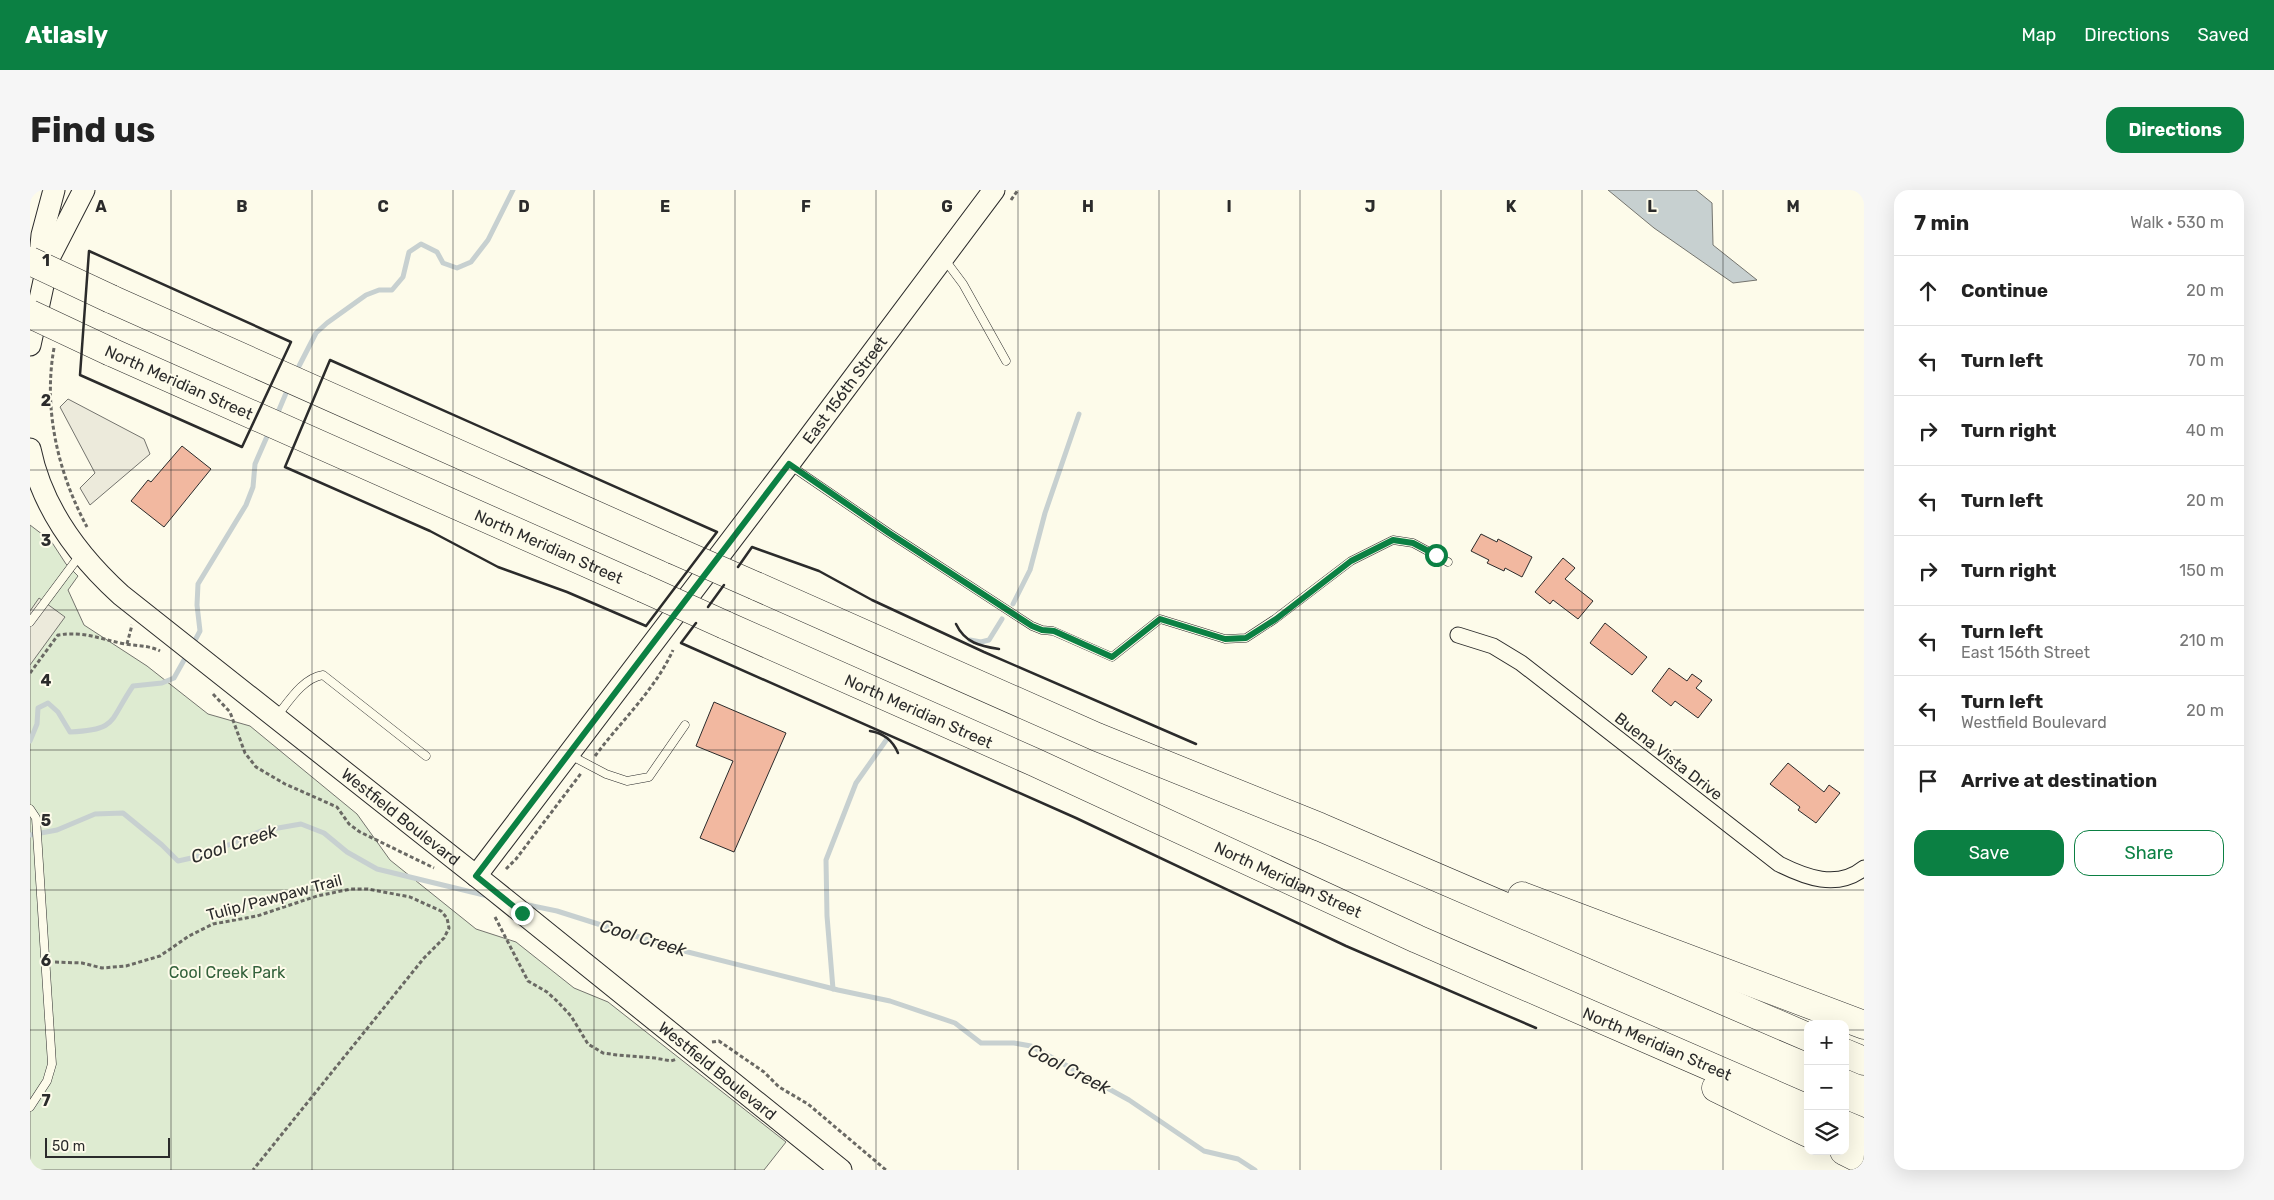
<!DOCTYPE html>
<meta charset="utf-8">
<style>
body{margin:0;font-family:Rubik,sans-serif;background:#f6f6f6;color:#222}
.controls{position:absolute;right:15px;bottom:15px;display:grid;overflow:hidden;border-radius:10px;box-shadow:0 5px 20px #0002}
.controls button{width:45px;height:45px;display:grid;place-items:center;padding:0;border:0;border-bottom:1px solid #e0e0e0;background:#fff;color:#222;font:25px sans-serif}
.scale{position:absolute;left:15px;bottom:12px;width:125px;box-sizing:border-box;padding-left:5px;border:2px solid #2b2b2b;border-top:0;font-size:14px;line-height:18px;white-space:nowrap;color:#2b2b2b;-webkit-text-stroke:4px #fdfbea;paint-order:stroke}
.stop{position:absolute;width:15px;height:15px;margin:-11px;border:4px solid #0b8043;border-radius:50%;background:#fff}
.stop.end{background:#0b8043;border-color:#fff;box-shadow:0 1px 5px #0008}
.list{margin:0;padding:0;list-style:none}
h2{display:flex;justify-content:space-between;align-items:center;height:65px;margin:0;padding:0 20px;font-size:21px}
h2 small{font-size:16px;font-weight:400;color:#767676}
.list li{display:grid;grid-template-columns:32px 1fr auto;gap:15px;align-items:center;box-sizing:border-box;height:70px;padding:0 20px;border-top:1px solid #e0e0e0}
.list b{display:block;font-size:19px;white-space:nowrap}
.list p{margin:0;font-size:16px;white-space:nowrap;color:#767676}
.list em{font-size:16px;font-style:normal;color:#767676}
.actions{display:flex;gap:10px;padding:15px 20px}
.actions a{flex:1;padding:11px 0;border:1px solid #0b8043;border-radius:15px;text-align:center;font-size:18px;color:#0b8043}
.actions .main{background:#0b8043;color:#fff}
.icon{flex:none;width:28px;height:28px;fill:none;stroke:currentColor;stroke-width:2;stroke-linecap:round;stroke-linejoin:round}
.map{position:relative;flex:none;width:1834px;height:980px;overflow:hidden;border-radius:15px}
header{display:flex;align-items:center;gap:30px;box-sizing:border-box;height:70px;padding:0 25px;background:#0b8043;color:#fff}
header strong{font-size:24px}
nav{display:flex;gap:28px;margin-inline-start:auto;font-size:18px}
.intro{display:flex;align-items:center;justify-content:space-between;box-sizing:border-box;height:120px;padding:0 30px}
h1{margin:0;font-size:35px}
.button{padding:12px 22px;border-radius:15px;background:#0b8043;color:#fff;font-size:18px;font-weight:700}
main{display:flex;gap:30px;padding:0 30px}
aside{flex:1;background:#fff;border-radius:15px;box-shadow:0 5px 20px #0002}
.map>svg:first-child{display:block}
</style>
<header>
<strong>Atlasly</strong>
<nav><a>Map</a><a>Directions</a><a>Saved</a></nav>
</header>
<div class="intro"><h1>Find us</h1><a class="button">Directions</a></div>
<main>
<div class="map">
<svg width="1834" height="980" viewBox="0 0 1834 980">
<rect width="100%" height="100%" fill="#fdfbea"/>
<polygon fill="#deebd1" stroke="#74746e" points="0,335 21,351 36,374 48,386 38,400 54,435 117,476 178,524 220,536 327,624 360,670 446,739 486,752 544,798 578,812 756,952 734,980 0,980"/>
<g fill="#eceadb" stroke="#74746e">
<polygon points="38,209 114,249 120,264 60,315 50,298 65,283 30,217"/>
<polygon points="9,408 35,427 0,475 0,421"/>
</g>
<polygon fill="#c7d0d0" stroke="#74746e" points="1578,0 1666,0 1682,13 1683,55 1727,90 1703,93 1624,38"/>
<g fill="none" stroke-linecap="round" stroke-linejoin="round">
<g stroke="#c7d0d0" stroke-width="5">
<polyline points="266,182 286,143 297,133 336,105 349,100 362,100 373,87 379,62 391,54 407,62 413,73 427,78 441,72 458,50 483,0"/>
<polyline points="246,227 259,196"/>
<polyline points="983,414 1000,380 1015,323 1049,224"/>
<polyline points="940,450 951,452 959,450 972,429"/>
<polyline points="162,456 170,441 167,415 168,394 216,315 223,297 225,274 239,242"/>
<path d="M 0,551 L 7,534 L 8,518 L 18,513 L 28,522 L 40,542 C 88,540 79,531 103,496 L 132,493 L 144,488 L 158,463"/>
<polyline points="0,645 27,640 65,624 93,623 132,655 148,671 175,665 231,641 271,634 294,643 317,662 347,679 458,706"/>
<polyline points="493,714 527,721 650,760 808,800 860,811 925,833 951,853 984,853 1001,856 1099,910 1174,961 1208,969 1225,980"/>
<polyline points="803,799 797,726 796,670 826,593 857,549"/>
</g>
</g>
<g fill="#f2b8a0" stroke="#2b2b2b">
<polygon points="152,256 181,279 134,337 101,311 118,290 121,292"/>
<polygon points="1451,344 1467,352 1468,349 1502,367 1492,387 1475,378 1474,381 1457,373 1459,370 1441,361"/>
<polygon points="1533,368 1545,378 1535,389 1563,411 1548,429 1523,410 1520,414 1505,402"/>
<polygon points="1575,433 1617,467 1602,485 1560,453"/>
<polygon points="1639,478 1657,491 1662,484 1672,491 1666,498 1682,510 1668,528 1645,511 1641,516 1622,501"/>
<polygon points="684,512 756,543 704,662 670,648 703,571 666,556"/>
<polygon points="1758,573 1794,602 1799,595 1810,603 1786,633 1768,620 1770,617 1740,594"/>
</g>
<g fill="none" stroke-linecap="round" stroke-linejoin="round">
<defs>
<g id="lane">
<polyline points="915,70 933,94 976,171"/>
<polyline points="761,276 859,343 1002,436 1012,440 1023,441 1082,467 1130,429 1195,449 1216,448 1245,429 1321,371 1363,350 1383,353 1418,372"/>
<polyline points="0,432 50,365"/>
<path d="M 247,526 C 259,511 273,488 293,485 L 396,566"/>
<polyline points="540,565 576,584 597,591 619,587 655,535"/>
<polyline points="0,619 6,628 22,874 17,891 0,917"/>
</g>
<path id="street" d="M 1428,445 L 1463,456 L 1491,473 L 1749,674 C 1775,687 1807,700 1834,678"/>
<g id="secondary">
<polyline points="9,76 12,45 24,0"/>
<polyline points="0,155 19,68 54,0"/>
<path id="s1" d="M 0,259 C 12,318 47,365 91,405 L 460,697 L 811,980"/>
<path id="s2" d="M 446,686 L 759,274 L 964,0"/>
</g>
<g id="highway">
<polyline points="81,109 644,360"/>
<path id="s3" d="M 81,162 L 613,398"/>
<polyline points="726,396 1067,547 1290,637 1778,847"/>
<path id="s4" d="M 695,435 L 1004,572 L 1387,749 L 1778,919"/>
<polyline points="1492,706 1834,835"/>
<polyline points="1815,863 1834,871"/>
<polyline points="1686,898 1778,943"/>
<polyline points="1815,935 1834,943"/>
<polyline points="1814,961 1834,971"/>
</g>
</defs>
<use href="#lane" stroke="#2b2b2b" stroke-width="9"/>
<use href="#street" stroke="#2b2b2b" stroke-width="17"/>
<use href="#secondary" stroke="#2b2b2b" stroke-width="23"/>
<use href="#highway" stroke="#2b2b2b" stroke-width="29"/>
<g stroke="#6a6964" stroke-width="3" stroke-dasharray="4 2.5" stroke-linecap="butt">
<polyline points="981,10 988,0"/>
<path d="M 24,158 C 13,219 28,283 57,337"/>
<polyline points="97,454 102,435"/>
<path d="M 0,483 L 28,445 C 54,441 70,449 95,454 C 107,456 118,455 130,461"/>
<polyline points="183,504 200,522 215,563 226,577 255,594 307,617 319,634 330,642 404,678"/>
<path d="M 565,566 C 591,531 625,500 643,460"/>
<polyline points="476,679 486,669 552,582"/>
<polyline points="465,727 498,791 517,802 528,812 541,826 558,854 573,863 587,865 625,868 641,871 647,869"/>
<polyline points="25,772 52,773 72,778 96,776 130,766 159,746 183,734 227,726 287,706 321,699 338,699 380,707 411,721 417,728 419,738 414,748 394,768 223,980"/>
<polyline points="682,852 689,851 734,882 749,897 778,914 856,980"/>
</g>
<use href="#lane" stroke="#fdfbea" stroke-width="8"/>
<use href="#street" stroke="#fdfbea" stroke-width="15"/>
<use href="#secondary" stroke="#fdfbea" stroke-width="21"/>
<use href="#highway" stroke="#fdfbea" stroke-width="28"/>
<defs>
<g id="highway-bridge">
<polyline points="0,71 81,109"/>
<polyline points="0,124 81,162"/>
<polyline points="644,360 726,396"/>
<polyline points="613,398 695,435"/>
</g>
</defs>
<use href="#highway-bridge" stroke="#2b2b2b" stroke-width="29" stroke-linecap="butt"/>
<use href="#highway-bridge" stroke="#fdfbea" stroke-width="28"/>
<g stroke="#2b2b2b" stroke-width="2.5">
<polygon points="59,61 261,152 212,257 50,185"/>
<polygon points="300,170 687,342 616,436 537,402 468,377 400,341 255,277"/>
<polyline points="708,377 722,357 789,381 842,410 954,462 1166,554"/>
<polyline points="678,417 694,395"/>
<polyline points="666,433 651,453 1046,628 1316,756 1506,838"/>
<path d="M 926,434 C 935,453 950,456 969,459"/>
<path d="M 840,541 C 853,543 863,551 868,563"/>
</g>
</g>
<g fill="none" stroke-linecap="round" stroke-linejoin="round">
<polyline stroke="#0b8043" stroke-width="6" points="492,723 446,686 759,274 859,343 1002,436 1012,440 1024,441 1082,467 1130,429 1195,449 1216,448 1246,429 1321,371 1363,350 1383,353 1406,365"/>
</g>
<path fill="none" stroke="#2b2b2b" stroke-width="1" stroke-opacity="0.55" d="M 141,0 L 141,980M 282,0 L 282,980M 423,0 L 423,980M 564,0 L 564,980M 705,0 L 705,980M 846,0 L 846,980M 988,0 L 988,980M 1129,0 L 1129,980M 1270,0 L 1270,980M 1411,0 L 1411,980M 1552,0 L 1552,980M 1693,0 L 1693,980M 0,140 L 1834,140M 0,280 L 1834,280M 0,420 L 1834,420M 0,560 L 1834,560M 0,700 L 1834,700M 0,840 L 1778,840M 1815,840 L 1834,840"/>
<g text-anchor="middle" stroke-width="4" stroke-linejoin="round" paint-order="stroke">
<g font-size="16" fill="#2b2b2b" stroke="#fdfbea">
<text transform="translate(149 192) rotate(24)" y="6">North Meridian Street</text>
<text dy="6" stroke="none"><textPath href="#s2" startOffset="610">East 156th Street</textPath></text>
<text dy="6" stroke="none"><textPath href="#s3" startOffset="479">North Meridian Street</textPath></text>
<text dy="6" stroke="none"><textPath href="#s4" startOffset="212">North Meridian Street</textPath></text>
<text transform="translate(1639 566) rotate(38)" y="6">Buena Vista Drive</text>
<text dy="6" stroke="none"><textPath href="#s1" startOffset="532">Westfield Boulevard</textPath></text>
<text dy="6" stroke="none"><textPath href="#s4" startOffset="618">North Meridian Street</textPath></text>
<text transform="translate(244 707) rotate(-15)" y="6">Tulip/Pawpaw Trail</text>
<text dy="6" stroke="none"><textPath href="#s4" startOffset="1022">North Meridian Street</textPath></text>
<text dy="6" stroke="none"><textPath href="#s1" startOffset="938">Westfield Boulevard</textPath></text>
</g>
<g font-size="16" fill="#34623c" stroke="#fdfbea">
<text x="197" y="788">Cool Creek Park</text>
</g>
<g font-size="18" font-style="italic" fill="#2b2b2b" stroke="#fdfbea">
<text transform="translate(204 654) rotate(-18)" y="6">Cool Creek</text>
<text transform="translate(613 748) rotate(17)" y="6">Cool Creek</text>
<text transform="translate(1039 879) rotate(27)" y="6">Cool Creek</text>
</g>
</g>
<g font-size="16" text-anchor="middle" font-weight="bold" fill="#2b2b2b" stroke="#fdfbea" stroke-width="4" stroke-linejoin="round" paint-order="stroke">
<text x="71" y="22">A</text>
<text x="212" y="22">B</text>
<text x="353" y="22">C</text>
<text x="494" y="22">D</text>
<text x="635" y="22">E</text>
<text x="776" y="22">F</text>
<text x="917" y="22">G</text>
<text x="1058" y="22">H</text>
<text x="1199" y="22">I</text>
<text x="1340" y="22">J</text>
<text x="1481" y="22">K</text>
<text x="1622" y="22">L</text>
<text x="1763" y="22">M</text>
<text x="16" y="76">1</text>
<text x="16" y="216">2</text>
<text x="16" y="356">3</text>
<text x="16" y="496">4</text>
<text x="16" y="636">5</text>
<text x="16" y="776">6</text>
<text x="16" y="916">7</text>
</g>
</svg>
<div class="controls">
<button>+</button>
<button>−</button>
<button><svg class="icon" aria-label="layers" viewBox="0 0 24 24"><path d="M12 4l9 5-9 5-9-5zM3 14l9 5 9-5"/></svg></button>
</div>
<div class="scale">50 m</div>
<div class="stop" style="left:1406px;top:365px"></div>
<div class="stop end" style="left:492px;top:723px"></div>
</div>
<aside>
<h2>7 min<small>Walk · 530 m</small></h2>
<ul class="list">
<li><svg class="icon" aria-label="ahead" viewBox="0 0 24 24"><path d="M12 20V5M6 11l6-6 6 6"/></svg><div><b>Continue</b></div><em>20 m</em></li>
<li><svg class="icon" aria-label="left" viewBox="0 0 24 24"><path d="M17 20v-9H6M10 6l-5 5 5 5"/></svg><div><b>Turn left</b></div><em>70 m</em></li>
<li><svg class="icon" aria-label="right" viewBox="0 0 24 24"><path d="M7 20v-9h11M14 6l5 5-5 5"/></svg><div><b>Turn right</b></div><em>40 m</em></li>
<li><svg class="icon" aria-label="left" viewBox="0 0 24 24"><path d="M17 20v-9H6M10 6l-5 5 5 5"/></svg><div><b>Turn left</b></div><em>20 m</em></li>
<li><svg class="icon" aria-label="right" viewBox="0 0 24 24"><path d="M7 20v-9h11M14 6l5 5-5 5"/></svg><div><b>Turn right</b></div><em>150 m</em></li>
<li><svg class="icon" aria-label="left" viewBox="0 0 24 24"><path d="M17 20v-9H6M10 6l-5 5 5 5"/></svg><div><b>Turn left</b><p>East 156th Street</p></div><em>210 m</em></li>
<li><svg class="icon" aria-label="left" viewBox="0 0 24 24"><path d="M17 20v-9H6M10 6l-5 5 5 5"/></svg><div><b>Turn left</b><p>Westfield Boulevard</p></div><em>20 m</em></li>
<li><svg class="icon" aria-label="arrive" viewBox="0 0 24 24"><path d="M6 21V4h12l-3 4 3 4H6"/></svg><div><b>Arrive at destination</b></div></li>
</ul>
<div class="actions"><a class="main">Save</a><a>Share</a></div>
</aside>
</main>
